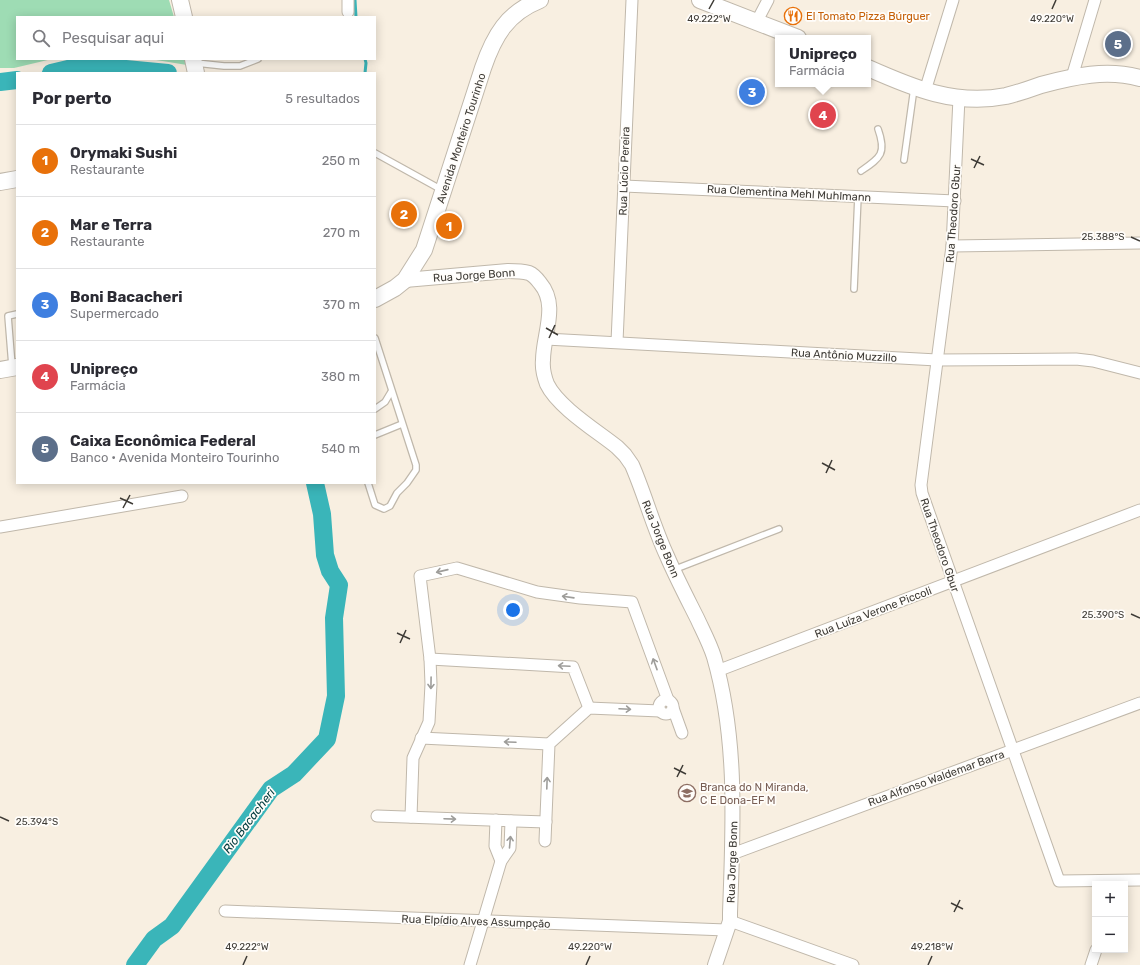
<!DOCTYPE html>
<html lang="pt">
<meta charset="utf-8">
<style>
body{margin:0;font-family:Rubik,sans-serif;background:#f7f7f7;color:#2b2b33}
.controls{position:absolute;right:12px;bottom:12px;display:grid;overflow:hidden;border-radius:0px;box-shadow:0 2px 10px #0003}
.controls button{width:36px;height:36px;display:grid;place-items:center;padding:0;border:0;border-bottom:1px solid #e1e1e2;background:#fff;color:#2b2b33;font:20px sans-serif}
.you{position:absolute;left:513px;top:610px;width:14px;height:14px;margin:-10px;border:3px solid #fff;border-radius:50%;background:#1a73e8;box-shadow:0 0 0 6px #1a73e833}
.badge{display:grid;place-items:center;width:26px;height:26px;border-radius:50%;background:#db2777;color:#fff;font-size:13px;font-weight:700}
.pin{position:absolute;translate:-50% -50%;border:2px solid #fff;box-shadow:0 1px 4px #0006}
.popup{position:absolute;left:775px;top:35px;width:96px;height:52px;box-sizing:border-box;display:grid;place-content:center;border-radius:0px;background:#fff;filter:drop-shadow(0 1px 3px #0005);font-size:13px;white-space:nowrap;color:#7c7c81}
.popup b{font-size:15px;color:#2b2b33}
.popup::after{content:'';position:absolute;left:50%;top:100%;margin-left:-8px;border:8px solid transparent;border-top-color:#fff}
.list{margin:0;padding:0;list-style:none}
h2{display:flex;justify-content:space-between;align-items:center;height:52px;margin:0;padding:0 16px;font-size:17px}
h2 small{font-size:13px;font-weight:400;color:#7c7c81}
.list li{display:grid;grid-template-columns:26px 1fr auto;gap:12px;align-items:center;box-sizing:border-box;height:72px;padding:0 16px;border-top:1px solid #e1e1e2}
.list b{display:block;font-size:15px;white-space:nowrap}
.list p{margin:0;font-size:13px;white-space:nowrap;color:#7c7c81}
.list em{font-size:13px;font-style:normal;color:#7c7c81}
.icon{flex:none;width:22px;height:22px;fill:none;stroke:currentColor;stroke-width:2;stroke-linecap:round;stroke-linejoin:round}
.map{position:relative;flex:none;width:1140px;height:965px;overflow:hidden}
.search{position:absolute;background:#fff;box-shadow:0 2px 10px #0003;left:16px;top:16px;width:360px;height:44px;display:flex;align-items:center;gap:10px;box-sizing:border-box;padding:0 14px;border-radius:0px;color:#7c7c81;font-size:15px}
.panel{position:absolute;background:#fff;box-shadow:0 2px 10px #0003;left:16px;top:72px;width:360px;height:412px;border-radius:0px}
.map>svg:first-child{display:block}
</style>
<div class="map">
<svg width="1140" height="965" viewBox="0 0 1140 965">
<rect width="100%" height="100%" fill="#f8efe1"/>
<g fill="#9edcb4">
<polygon points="0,0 169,0 174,17 17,17 17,59 52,59 14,68 0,68"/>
<polygon points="150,59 185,59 187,65"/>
</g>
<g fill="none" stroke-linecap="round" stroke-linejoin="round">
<g stroke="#3ab5b9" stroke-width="3">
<polyline points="355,0 356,17"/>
<polyline points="365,59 366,63 365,73"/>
</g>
<g stroke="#3ab5b9" stroke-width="18">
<polyline points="51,73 68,69 94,66 168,73"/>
<polyline points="0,82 17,80"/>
<polyline points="135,965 154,939 172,926 271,789 294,774 327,739 336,696 334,618 339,585 330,571 325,555 322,514 315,483"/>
</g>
<defs>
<g id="service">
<polyline points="196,63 224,66 240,66 258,59"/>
<polyline points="375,153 442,190"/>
<polyline points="904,160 914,88"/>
<path d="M 861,171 C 880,158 887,154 878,129"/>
<polyline points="854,289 858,196"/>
<polyline points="12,366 8,316 17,314"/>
<polyline points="375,409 385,402 391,392"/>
<polyline points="375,435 402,424"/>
<polyline points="368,483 375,505 384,509 390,506 397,493 407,483 416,470 416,465 375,338"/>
<polyline points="673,570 779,529"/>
</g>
<g id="minor">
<polyline points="348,0 348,12"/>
<polyline points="757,21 768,0"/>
<polyline points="1072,77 1095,0"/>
<polyline points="925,91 953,0"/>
<polyline points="959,98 952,246 921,485 922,493 1059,881 1140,880"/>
<polyline points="624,186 955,201"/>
<polyline points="952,246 1140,243"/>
<polyline points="546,339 937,360 1076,359 1093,361 1140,373"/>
<polyline points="617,342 632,0"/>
<polyline points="0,527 182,496"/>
<polyline points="430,659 573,667 589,708"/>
<polyline points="717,671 1140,510"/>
<circle cx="666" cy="707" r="7"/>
<polyline points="673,708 682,733"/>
<polyline points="421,738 549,744"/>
<polyline points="377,816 546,822"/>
<polyline points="411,817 413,758 429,722 431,684 430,659 420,576 457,568 537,592 580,598 632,602 668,700"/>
<polyline points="496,820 495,846 501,861"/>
<polyline points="545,841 549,744 589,708 660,711"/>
<polyline points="732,854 1140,703"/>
<polyline points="225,911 726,930"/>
<polyline points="730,921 853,965"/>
<polyline points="470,965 501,861 510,848 511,821"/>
<polyline points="1091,965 1096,950"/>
</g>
<path id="tertiary" d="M 405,280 L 508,271 C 515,271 522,271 529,273 C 534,275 537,279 540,283 C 559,305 543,335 543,360 C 542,369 544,376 547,384 C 558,407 597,431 617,447 L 625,455 L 632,465 C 645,495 653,526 667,556 C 676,577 687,598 697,618 C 703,631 710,644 714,657 C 738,740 733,827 730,913 L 730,921 L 715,965"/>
<g id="secondary">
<polyline points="180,0 184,17"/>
<polyline points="700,0 798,38"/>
<polyline points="193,59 196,73"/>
<path d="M 868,68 C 913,88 955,106 1006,96 C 1018,93 1030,89 1041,85 C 1074,76 1107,69 1140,78"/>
<polyline points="0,182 17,179"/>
<path d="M 375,299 L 395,288 L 405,280 L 424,250 L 483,68 C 494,36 507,13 540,0"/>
<polyline points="0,370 17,367"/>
</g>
</defs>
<use href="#service" stroke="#c0b8ab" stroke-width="8"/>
<use href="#minor" stroke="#c0b8ab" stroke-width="13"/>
<use href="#tertiary" stroke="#c0b8ab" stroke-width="16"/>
<use href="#secondary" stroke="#c0b8ab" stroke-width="18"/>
<use href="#service" stroke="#fff" stroke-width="5.5"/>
<use href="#minor" stroke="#fff" stroke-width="11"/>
<use href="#tertiary" stroke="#fff" stroke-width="14"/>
<use href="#secondary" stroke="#fff" stroke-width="16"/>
</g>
<defs><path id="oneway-shaft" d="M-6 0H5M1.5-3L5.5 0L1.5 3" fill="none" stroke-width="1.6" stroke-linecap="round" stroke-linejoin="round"/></defs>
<g stroke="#9e9d9a">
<use href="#oneway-shaft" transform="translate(442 571) rotate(167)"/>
<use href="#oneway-shaft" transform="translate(568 597) rotate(-172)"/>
<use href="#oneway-shaft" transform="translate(655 664) rotate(-110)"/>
<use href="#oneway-shaft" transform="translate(564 666) rotate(-177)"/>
<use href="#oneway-shaft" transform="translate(431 683) rotate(91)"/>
<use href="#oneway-shaft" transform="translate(625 709) rotate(3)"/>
<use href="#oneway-shaft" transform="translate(510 742) rotate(-178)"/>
<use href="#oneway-shaft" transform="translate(547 783) rotate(-88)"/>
<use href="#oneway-shaft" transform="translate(450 819) rotate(2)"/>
<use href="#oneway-shaft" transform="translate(510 842) rotate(-85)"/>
</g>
<path fill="none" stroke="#3e3b36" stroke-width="1.5" d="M 709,9 L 714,0M 1052,9 L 1056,0M 971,159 L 984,165M 974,168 L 980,156M 1131,237 L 1140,241M 546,328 L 558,335M 549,338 L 555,325M 822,463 L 835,470M 826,473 L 832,460M 120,498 L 133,504M 123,508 L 130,495M 1131,614 L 1140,618M 397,633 L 410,639M 400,643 L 406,630M 674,768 L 686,774M 677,777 L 683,765M 0,817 L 9,821M 951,903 L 963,909M 954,912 L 960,900M 243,965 L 247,956M 586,965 L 590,956M 928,965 L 932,956"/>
<defs>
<symbol id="restaurant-ring" viewBox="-11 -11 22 22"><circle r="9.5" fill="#fffdfa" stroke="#e8710a" stroke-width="1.5"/><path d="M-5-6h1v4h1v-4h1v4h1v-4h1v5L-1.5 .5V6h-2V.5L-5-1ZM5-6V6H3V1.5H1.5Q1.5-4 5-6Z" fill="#e8710a"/></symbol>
<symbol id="school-ring" viewBox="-11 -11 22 22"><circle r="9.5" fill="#fffdfa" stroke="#8d6e63" stroke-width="1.5"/><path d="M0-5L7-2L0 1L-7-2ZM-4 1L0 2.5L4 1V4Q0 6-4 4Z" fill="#8d6e63"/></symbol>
</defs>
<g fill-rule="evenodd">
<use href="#restaurant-ring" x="783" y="6" width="20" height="20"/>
<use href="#school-ring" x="677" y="783" width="20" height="20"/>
</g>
<g text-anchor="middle" stroke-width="3.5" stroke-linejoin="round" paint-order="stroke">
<g font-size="11" fill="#c56008" stroke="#fffdfa" text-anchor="start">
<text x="806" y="20">El Tomato Pizza Búrguer</text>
</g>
<g font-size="11" fill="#3e3b36" stroke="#fffdfa">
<text transform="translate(461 138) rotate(-72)" y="4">Avenida Monteiro Tourinho</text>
<text transform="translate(624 171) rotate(-88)" y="4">Rua Lúcio Pereira</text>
<text transform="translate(789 193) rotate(3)" y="4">Rua Clementina Mehl Muhlmann</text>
<text transform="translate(953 214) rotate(-86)" y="4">Rua Theodoro Gbur</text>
<text transform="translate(474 275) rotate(-4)" y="4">Rua Jorge Bonn</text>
<text transform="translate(844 355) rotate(3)" y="4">Rua Antônio Muzzillo</text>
<text transform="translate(661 539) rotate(68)" y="4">Rua Jorge Bonn</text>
<text transform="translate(940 545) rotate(71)" y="4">Rua Theodoro Gbur</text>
<text transform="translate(873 612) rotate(-21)" y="4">Rua Luíza Verone Piccoli</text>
<text transform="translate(936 778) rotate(-20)" y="4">Rua Alfonso Waldemar Barra</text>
<text transform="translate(732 862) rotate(-88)" y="4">Rua Jorge Bonn</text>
<text transform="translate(476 921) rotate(2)" y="4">Rua Elpídio Alves Assumpção</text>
</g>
<g font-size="11" fill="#785e54" stroke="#fffdfa" text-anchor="start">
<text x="700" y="791">Branca do N Miranda,<tspan x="700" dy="13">C E Dona-EF M</tspan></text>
</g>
<g font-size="12" font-style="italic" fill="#003b3d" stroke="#fffdfa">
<text transform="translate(249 821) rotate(-53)" y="4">Rio Bacacheri</text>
</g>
</g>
<g font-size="10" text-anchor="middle" fill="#3e3b36" stroke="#fffdfa" stroke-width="3.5" stroke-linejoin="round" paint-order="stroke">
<text x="709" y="22">49.222°W</text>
<text x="1052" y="22">49.220°W</text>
<text x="1103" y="240">25.388°S</text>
<text x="1103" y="618">25.390°S</text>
<text x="37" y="825">25.394°S</text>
<text x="247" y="950">49.222°W</text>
<text x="590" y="950">49.220°W</text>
<text x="932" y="950">49.218°W</text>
</g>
</svg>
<div class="controls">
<button>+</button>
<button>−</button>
</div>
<div class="you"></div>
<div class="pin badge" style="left:449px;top:226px;background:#e8710a">1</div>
<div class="pin badge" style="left:404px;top:214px;background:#e8710a">2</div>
<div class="pin badge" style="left:752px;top:92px;background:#3f7fe0">3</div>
<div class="pin badge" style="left:823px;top:115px;background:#e0444e">4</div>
<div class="popup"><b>Unipreço</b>Farmácia</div>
<div class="pin badge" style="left:1118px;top:44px;background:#5c6f8a">5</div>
<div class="search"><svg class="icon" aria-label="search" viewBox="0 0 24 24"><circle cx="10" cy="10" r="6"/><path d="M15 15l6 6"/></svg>Pesquisar aqui</div>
<section class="panel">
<h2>Por perto<small>5 resultados</small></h2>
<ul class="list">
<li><span class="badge" style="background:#e8710a">1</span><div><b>Orymaki Sushi</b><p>Restaurante</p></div><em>250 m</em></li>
<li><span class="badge" style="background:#e8710a">2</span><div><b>Mar e Terra</b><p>Restaurante</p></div><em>270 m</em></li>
<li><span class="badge" style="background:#3f7fe0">3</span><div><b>Boni Bacacheri</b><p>Supermercado</p></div><em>370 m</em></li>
<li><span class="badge" style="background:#e0444e">4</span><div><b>Unipreço</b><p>Farmácia</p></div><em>380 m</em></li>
<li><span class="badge" style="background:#5c6f8a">5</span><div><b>Caixa Econômica Federal</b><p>Banco · Avenida Monteiro Tourinho</p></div><em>540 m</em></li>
</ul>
</section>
</div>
